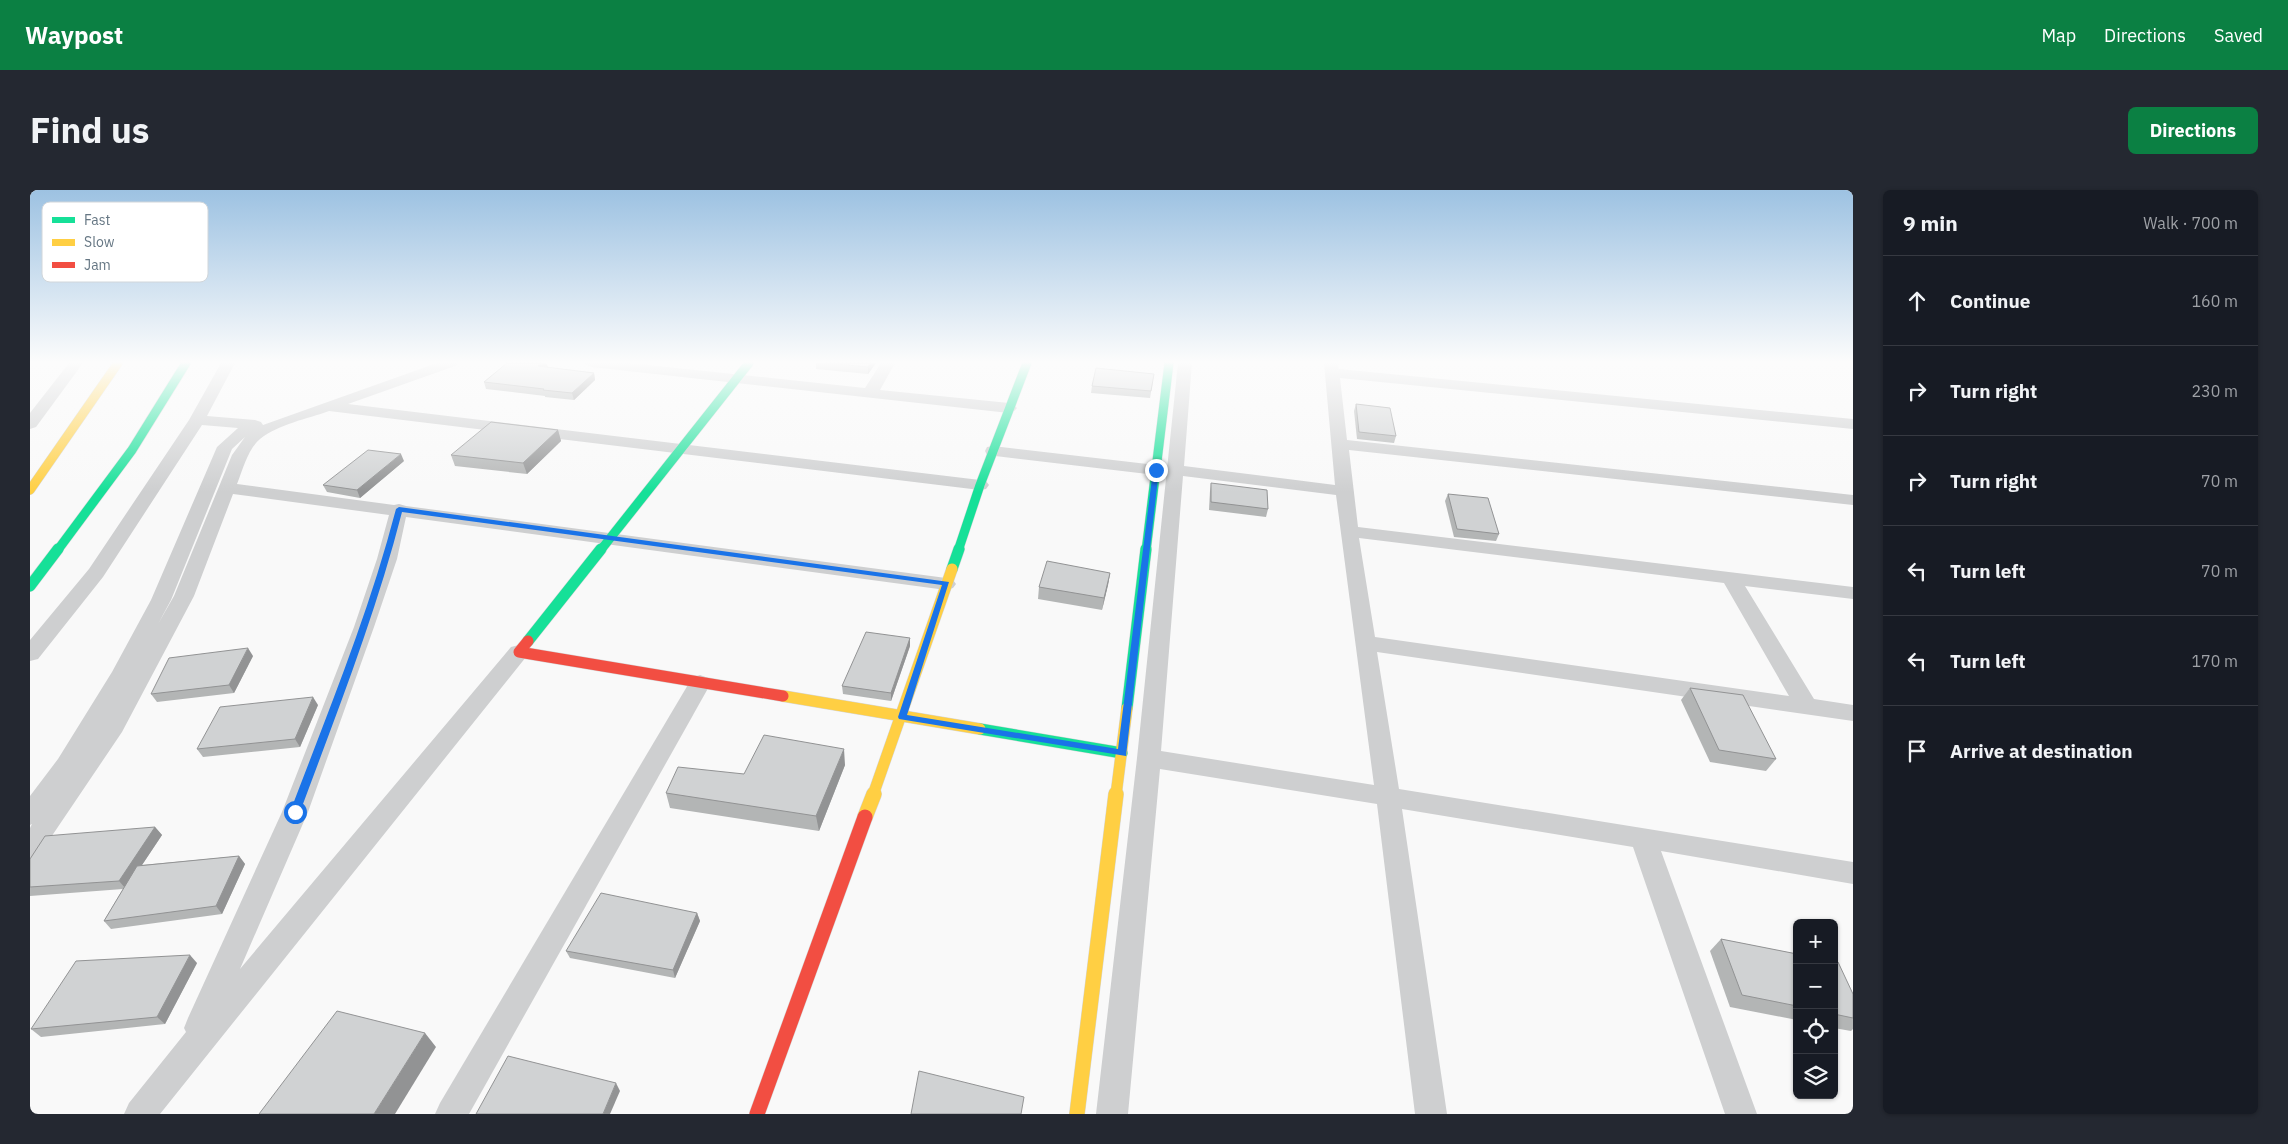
<!DOCTYPE html>
<meta charset="utf-8">
<style>
body{margin:0;font-family:"IBM Plex Sans",sans-serif;background:#242831;color:#f1f3f6}
.controls{position:absolute;right:15px;bottom:15px;display:grid;overflow:hidden;border-radius:8px;box-shadow:0 1px 4px #0004}
.controls button{width:45px;height:45px;display:grid;place-items:center;padding:0;border:0;border-bottom:1px solid #363941;background:#171b24;color:#f1f3f6;font:25px sans-serif}
.stop{position:absolute;width:15px;height:15px;margin:-11px;border:4px solid #1a73e8;border-radius:50%;background:#fff}
.stop.end{background:#1a73e8;border-color:#fff;box-shadow:0 1px 5px #0008}
.list{margin:0;padding:0;list-style:none}
h2{display:flex;justify-content:space-between;align-items:center;height:65px;margin:0;padding:0 20px;font-size:21px}
h2 small{font-size:16px;font-weight:400;color:#9ea1a6}
.list li{display:grid;grid-template-columns:32px 1fr auto;gap:15px;align-items:center;box-sizing:border-box;height:90px;padding:0 20px;border-top:1px solid #363941}
.list b{display:block;font-size:19px;white-space:nowrap}
.list em{font-size:16px;font-style:normal;color:#9ea1a6}
.icon{flex:none;width:28px;height:28px;fill:none;stroke:currentColor;stroke-width:2;stroke-linecap:round;stroke-linejoin:round}
.map{position:relative;flex:none;width:1823px;height:924px;overflow:hidden;border-radius:8px}
header{display:flex;align-items:center;gap:30px;box-sizing:border-box;height:70px;padding:0 25px;background:#0b8043;color:#fff}
header strong{font-size:24px}
nav{display:flex;gap:28px;margin-inline-start:auto;font-size:18px}
.intro{display:flex;align-items:center;justify-content:space-between;box-sizing:border-box;height:120px;padding:0 30px}
h1{margin:0;font-size:35px}
.button{padding:12px 22px;border-radius:8px;background:#0b8043;color:#fff;font-size:18px;font-weight:700}
main{display:flex;gap:30px;padding:0 30px}
aside{flex:1;background:#171b24;border-radius:8px;box-shadow:0 1px 4px #0004}
.map>svg:first-child{display:block}
</style>
<header>
<strong>Waypost</strong>
<nav><a>Map</a><a>Directions</a><a>Saved</a></nav>
</header>
<div class="intro"><h1>Find us</h1><a class="button">Directions</a></div>
<main>
<div class="map">
<svg width="1823" height="924" viewBox="0 0 1823 924">
<rect width="100%" height="100%" fill="#f9f9f9"/>
<g fill="none" stroke-linecap="round" stroke-linejoin="round">
<defs>
<g id="fast-far1">
<polyline points="27,361 102,260 156,173"/>
<polyline points="570,361 719,173"/>
<polyline points="928,361 950,295 997,173"/>
<polyline points="1116,361 1139,173"/>
</g>
<g id="fast">
<polyline points="922,379 929,359"/>
<polyline points="0,396 28,359"/>
<polyline points="498,451 571,359"/>
<polyline points="1097,518 1116,359"/>
<polyline points="950,539 1092,563"/>
</g>
<polyline id="slow-far2" points="0,300 88,173"/>
<g id="slow-far1">
<polyline points="753,506 950,539"/>
<polyline points="843,605 922,379"/>
<polyline points="1086,605 1097,518"/>
</g>
<g id="slow">
<polyline points="835,627 844,604"/>
<polyline points="1047,924 1086,604"/>
</g>
<polyline id="jam-far1" points="498,451 489,462 753,506"/>
<polyline id="jam" points="727,924 835,627"/>
</defs>
<use href="#fast-far1" stroke="#d5d6d7" stroke-width="10"/>
<use href="#fast" stroke="#d5d6d7" stroke-width="12"/>
<use href="#slow-far2" stroke="#d5d6d7" stroke-width="10"/>
<use href="#slow-far1" stroke="#d5d6d7" stroke-width="12"/>
<use href="#slow" stroke="#d5d6d7" stroke-width="16"/>
<use href="#jam-far1" stroke="#d5d6d7" stroke-width="12"/>
<use href="#jam" stroke="#d5d6d7" stroke-width="16"/>
<g fill="#cecfd0" fill-rule="evenodd">
<polygon points="39,173 53,173 6,237 0,239 0,223"/>
<path d="M 191,173 L 205,173 L 177,226 L 225,230 L 231,232 L 233,235 L 407,173 L 427,173 L 425,176 L 318,214 L 950,290 L 956,291 L 959,295 L 956,299 L 950,300 L 299,221 C 277,229 249,234 230,249 C 218,259 213,279 207,294 L 364,315 L 369,314 L 376,316 L 916,388 L 923,390 L 926,394 L 923,398 L 916,400 L 376,327 L 367,369 L 344,437 L 278,622 L 210,779 L 481,457 L 489,455 L 497,457 L 500,462 L 130,924 L 94,924 L 99,913 L 156,842 L 154,838 L 158,828 L 252,622 L 324,437 L 347,369 L 359,325 L 203,304 L 164,406 L 92,542 L 9,665 L 0,669 L 0,638 L 2,634 L 0,635 L 0,606 L 28,569 L 82,482 L 121,410 L 187,257 L 208,238 L 172,235 L 73,387 L 8,469 L 0,471 L 0,450 L 59,379 L 159,230 ZM 215,247 L 202,265 L 144,406 L 128,434 L 141,410 L 202,259 Z"/>
<polygon points="554,173 599,173 835,198 851,173 865,173 850,200 979,213 984,215 987,218 984,221 979,223 561,177"/>
<path d="M 1148,173 L 1162,173 L 1154,276 L 1305,295 L 1294,173 L 1308,173 L 1309,179 L 1823,229 L 1823,239 L 1310,188 L 1317,250 L 1823,305 L 1823,315 L 1319,260 L 1328,337 L 1823,397 L 1823,409 L 1715,396 L 1784,509 L 1823,515 L 1823,531 L 1347,462 L 1369,599 L 1823,672 L 1823,694 L 1631,661 L 1727,924 L 1695,924 L 1603,657 L 1372,619 L 1417,924 L 1385,924 L 1347,614 L 1130,579 L 1098,924 L 1066,924 L 1107,568 ZM 1153,286 L 1306,305 L 1344,595 L 1131,561 ZM 1329,348 L 1694,393 L 1759,506 L 1345,447 Z"/>
<polygon points="963,256 1126,275 1132,276 1134,280 1132,284 1126,285 957,265 955,261 957,257"/>
<polygon points="670,485 678,488 681,493 439,924 405,924 410,913 662,488"/>
</g>
<use href="#fast-far1" stroke="#16e098" stroke-width="9"/>
<use href="#fast" stroke="#16e098" stroke-width="11"/>
<use href="#slow-far2" stroke="#ffcf43" stroke-width="9"/>
<use href="#slow-far1" stroke="#ffcf43" stroke-width="11"/>
<use href="#slow" stroke="#ffcf43" stroke-width="15"/>
<use href="#jam-far1" stroke="#f24e42" stroke-width="11"/>
<use href="#jam" stroke="#f24e42" stroke-width="15"/>
</g>
<g fill="#b3b5b5">
<polygon points="477,173 516,173 518,177 517,178 564,183 565,190 544,210 515,207 515,206 456,199 454,192"/>
<polygon points="786,173 846,173 838,184 786,179"/>
<polygon points="1124,184 1120,208 1061,203 1062,196"/>
<polygon points="1326,214 1366,246 1364,253 1327,249 1324,221"/>
<polygon points="528,240 531,251 497,284 425,276 421,265"/>
<polygon points="374,271 330,308 297,302 293,295"/>
<polygon points="1181,293 1238,319 1236,327 1179,320 1180,301"/>
<polygon points="1418,304 1469,344 1466,351 1424,347 1415,311"/>
<polygon points="1080,383 1078,395 1072,420 1008,409 1009,397"/>
<polygon points="880,448 880,456 861,511 813,504 812,496"/>
<polygon points="223,466 204,503 127,512 121,504"/>
<polygon points="1660,498 1746,569 1736,581 1680,572 1651,510"/>
<polygon points="288,515 270,557 173,567 167,559"/>
<polygon points="815,575 789,641 640,618 636,603 714,584"/>
<polygon points="125,637 132,645 112,675 209,666 215,674 192,724 81,739 74,731 93,699 0,706 0,669"/>
<polygon points="667,723 670,731 645,788 540,768 536,761"/>
<polygon points="1691,749 1767,764 1767,830 1700,817 1680,761"/>
<polygon points="1804,772 1823,804 1823,839 1821,841 1804,838"/>
<polygon points="167,773 135,834 11,847 1,839"/>
</g>
<g fill="#929394">
<polygon points="512,173 516,173 518,177 510,183 508,176"/>
<polygon points="841,173 846,173 838,184 838,177"/>
<polygon points="564,183 565,190 544,210 542,203"/>
<polygon points="528,240 531,251 497,284 493,273"/>
<polygon points="371,264 374,271 330,308 327,300"/>
<polygon points="1080,383 1078,395 1072,420 1074,408"/>
<polygon points="880,448 880,456 861,511 861,503"/>
<polygon points="218,458 223,466 204,503 199,495"/>
<polygon points="283,507 288,515 270,557 265,549"/>
<polygon points="814,559 815,575 789,641 786,626"/>
<polygon points="125,637 132,645 96,699 89,691"/>
<polygon points="209,666 215,674 192,724 186,716"/>
<polygon points="667,723 670,731 645,788 643,780"/>
<polygon points="160,765 167,773 135,834 127,827"/>
<polygon points="395,843 406,857 365,924 344,924"/>
<polygon points="586,893 590,901 580,924 573,924"/>
</g>
<g fill="#d0d2d3" stroke="#929394">
<polygon points="477,173 512,173 508,176 564,183 542,203 513,200 514,199 454,192"/>
<polygon points="796,173 841,173 838,177"/>
<polygon points="1066,178 1124,184 1121,201 1062,196"/>
<polygon points="1326,214 1360,218 1366,246 1329,242"/>
<polygon points="461,232 528,240 493,273 421,265"/>
<polygon points="338,260 371,264 327,300 293,295"/>
<polygon points="1181,293 1237,300 1238,319 1181,312"/>
<polygon points="1418,304 1458,308 1469,344 1427,339"/>
<polygon points="1017,371 1080,383 1074,408 1009,397"/>
<polygon points="836,442 880,448 861,503 812,496"/>
<polygon points="218,458 199,495 121,504 139,468"/>
<polygon points="1660,498 1713,505 1746,569 1689,560"/>
<polygon points="283,507 265,549 167,559 190,517"/>
<polygon points="734,545 814,559 786,626 636,603 648,577 714,584"/>
<polygon points="125,637 89,691 0,697 0,669 15,646"/>
<polygon points="209,666 186,716 74,731 107,676"/>
<polygon points="571,703 667,723 643,780 536,761"/>
<polygon points="1691,749 1767,764 1767,816 1712,805"/>
<polygon points="160,765 127,827 1,839 46,771"/>
<polygon points="1804,772 1808,772 1823,804 1823,828 1804,824"/>
<polygon points="307,821 395,843 344,924 229,924"/>
<polygon points="478,866 586,893 573,924 446,924"/>
<polygon points="889,881 994,907 991,924 881,924"/>
</g>
<linearGradient id="sky" x2="0" y2="1"><stop stop-color="#9dc2e2"/><stop offset="0.57" stop-color="#fcfcfc"/><stop offset="1" stop-color="#fcfcfc" stop-opacity="0"/></linearGradient>
<rect width="1823" height="302" fill="url(#sky)"/>
<path fill="#1a73e8" d="M 1126,278 L 1129,280 L 1096,566 L 869,529 L 868,527 L 912,395 L 372,322 C 346,424 307,522 270,622 L 265,625 L 260,622 C 298,522 339,423 366,319 L 369,317 L 919,392 L 877,525 L 1088,559 L 1123,280 Z"/>
<rect x="12" y="12" width="166" height="80" rx="8" fill="#fff" stroke="#d1d6da" stroke-width="1"/>
<rect x="22" y="27" width="23" height="6" fill="#16e098"/>
<rect x="22" y="49" width="23" height="7" fill="#ffcf43"/>
<rect x="22" y="72" width="23" height="6" fill="#f24e42"/>
<g font-size="14" fill="#657683">
<text x="54" y="35">Fast</text>
<text x="54" y="57">Slow</text>
<text x="54" y="80">Jam</text>
</g>
</svg>
<div class="controls">
<button>+</button>
<button>−</button>
<button><svg class="icon" aria-label="locate" viewBox="0 0 24 24"><circle cx="12" cy="12" r="6"/><path d="M12 2v4M12 18v4M2 12h4M18 12h4"/></svg></button>
<button><svg class="icon" aria-label="layers" viewBox="0 0 24 24"><path d="M12 4l9 5-9 5-9-5zM3 14l9 5 9-5"/></svg></button>
</div>
<div class="stop" style="left:265px;top:622px"></div>
<div class="stop end" style="left:1126px;top:280px"></div>
</div>
<aside>
<h2>9 min<small>Walk · 700 m</small></h2>
<ul class="list">
<li><svg class="icon" aria-label="ahead" viewBox="0 0 24 24"><path d="M12 20V5M6 11l6-6 6 6"/></svg><div><b>Continue</b></div><em>160 m</em></li>
<li><svg class="icon" aria-label="right" viewBox="0 0 24 24"><path d="M7 20v-9h11M14 6l5 5-5 5"/></svg><div><b>Turn right</b></div><em>230 m</em></li>
<li><svg class="icon" aria-label="right" viewBox="0 0 24 24"><path d="M7 20v-9h11M14 6l5 5-5 5"/></svg><div><b>Turn right</b></div><em>70 m</em></li>
<li><svg class="icon" aria-label="left" viewBox="0 0 24 24"><path d="M17 20v-9H6M10 6l-5 5 5 5"/></svg><div><b>Turn left</b></div><em>70 m</em></li>
<li><svg class="icon" aria-label="left" viewBox="0 0 24 24"><path d="M17 20v-9H6M10 6l-5 5 5 5"/></svg><div><b>Turn left</b></div><em>170 m</em></li>
<li><svg class="icon" aria-label="arrive" viewBox="0 0 24 24"><path d="M6 21V4h12l-3 4 3 4H6"/></svg><div><b>Arrive at destination</b></div></li>
</ul>
</aside>
</main>
